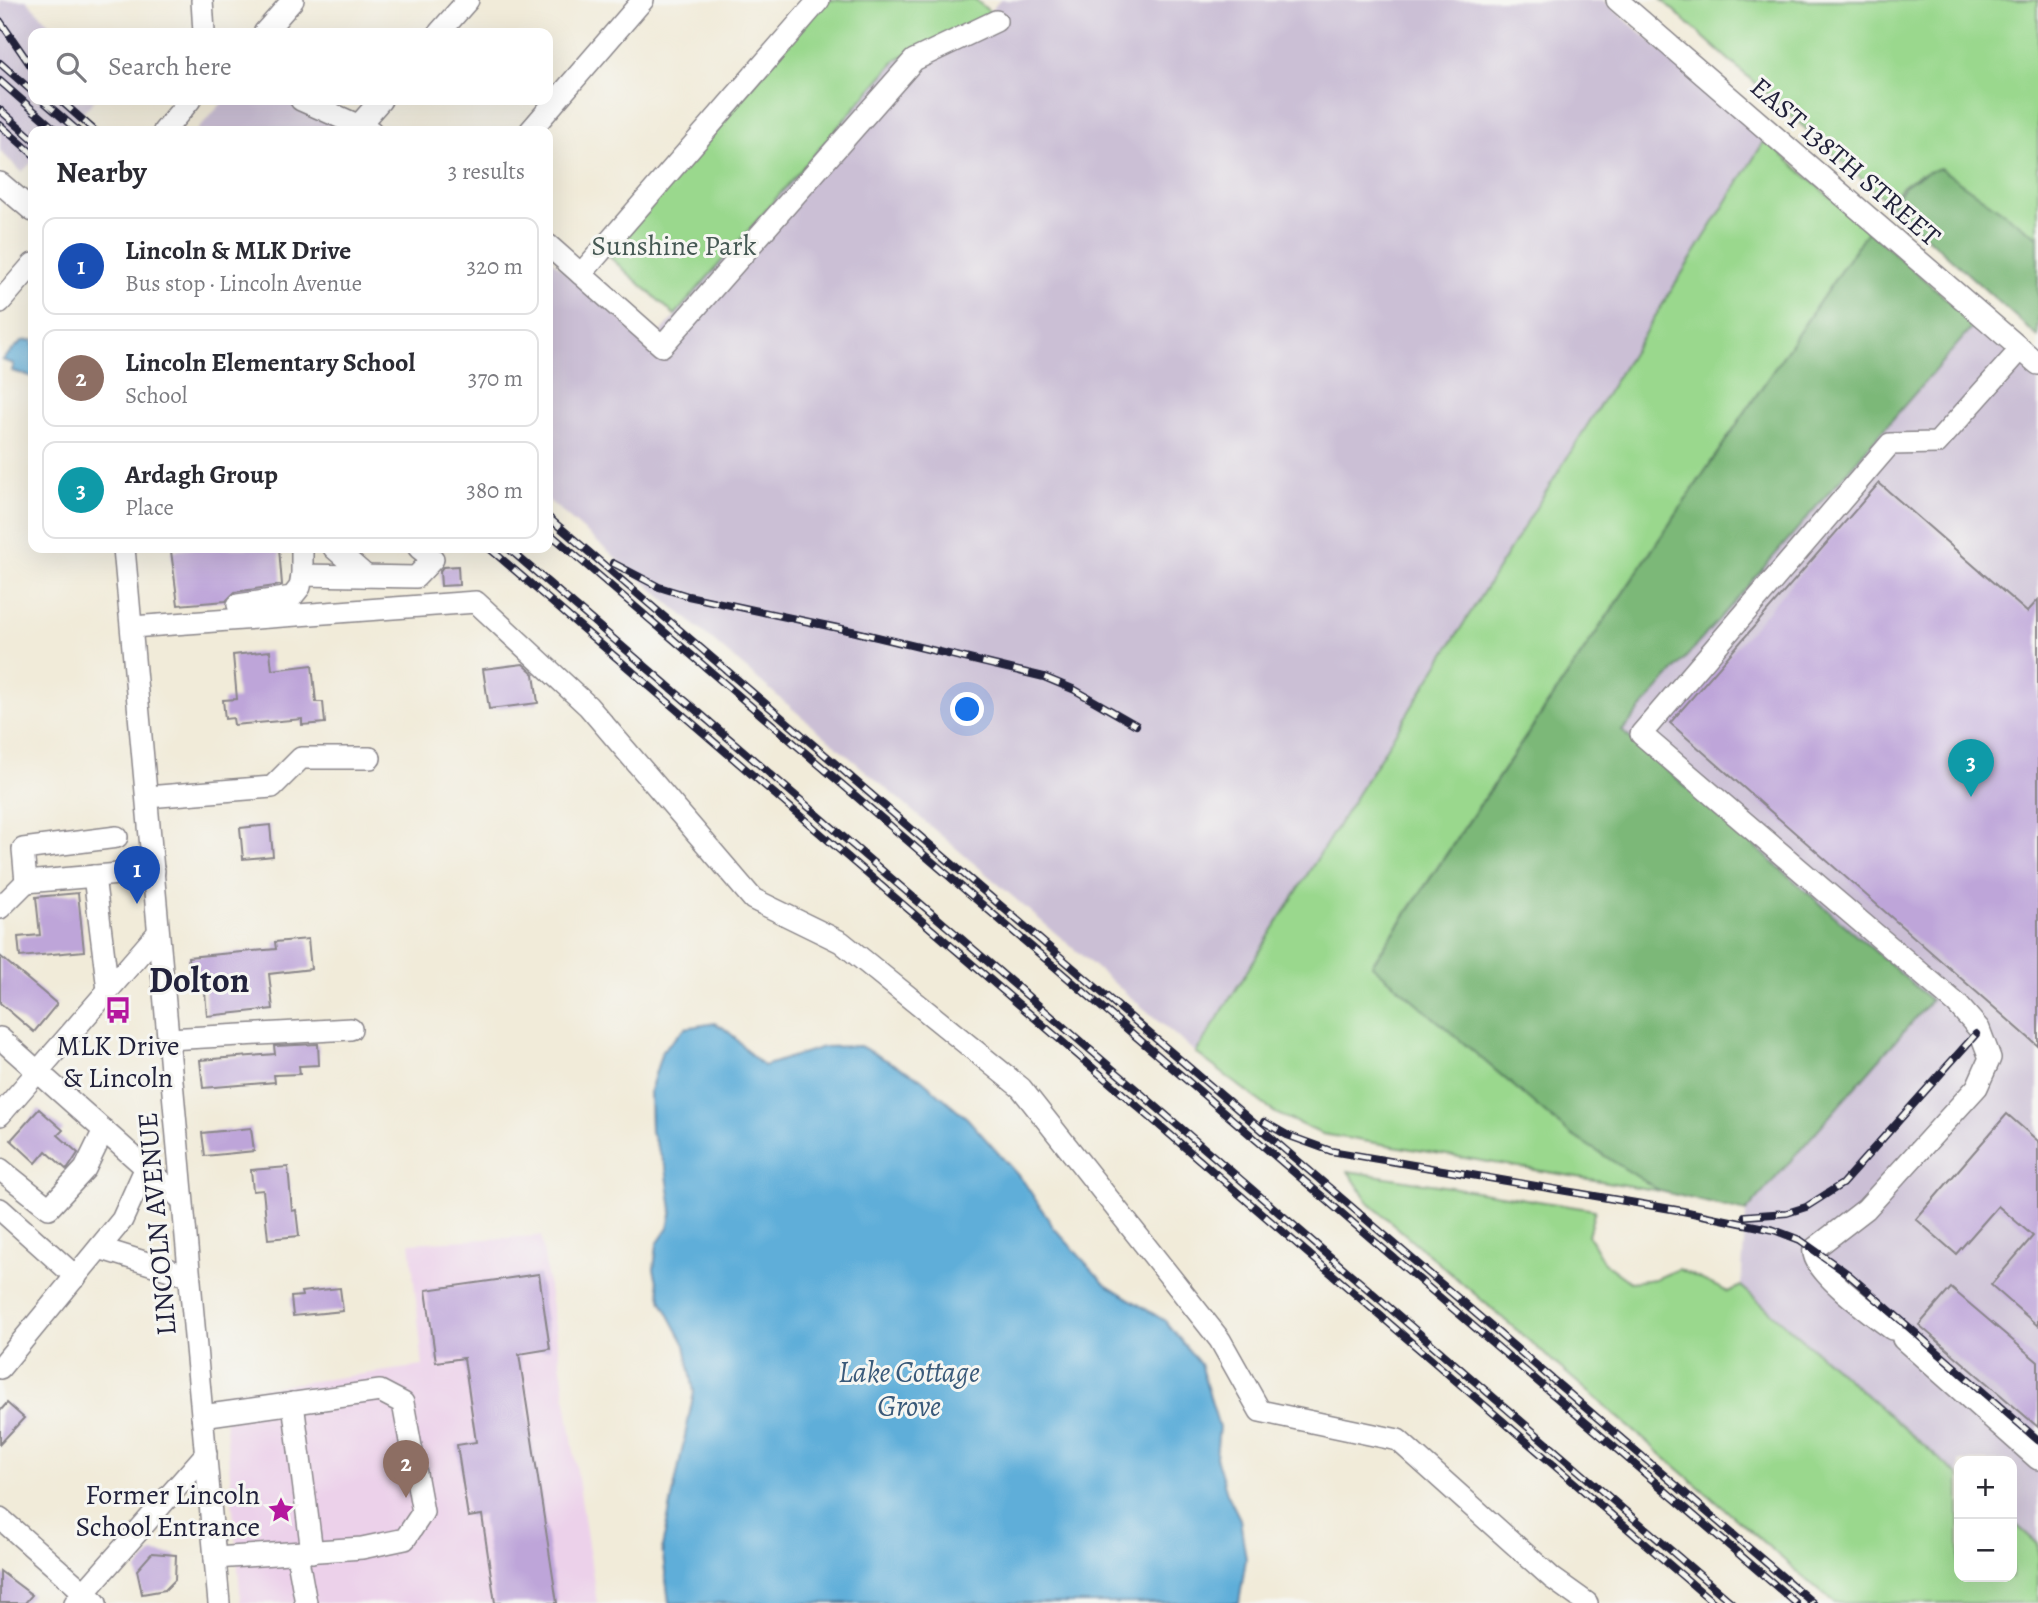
<!DOCTYPE html>
<meta charset="utf-8">
<style>
body{margin:0;font-family:Alegreya,serif;background:#f7f7f7;color:#2b2b33}
.controls{position:absolute;right:21px;bottom:21px;display:grid;overflow:hidden;border-radius:14px;box-shadow:0 7px 28px #0002}
.controls button{width:63px;height:63px;display:grid;place-items:center;padding:0;border:0;border-bottom:2px solid #e1e1e2;background:#fff;color:#2b2b33;font:35px sans-serif}
.you{position:absolute;left:968px;top:710px;width:24px;height:24px;margin:-18px;border:5px solid #fff;border-radius:50%;background:#1a73e8;box-shadow:0 0 0 10px #1a73e833}
.badge{display:grid;place-items:center;width:46px;height:46px;border-radius:50%;background:#0b8043;color:#fff;font-size:23px;font-weight:700}
.pin{position:absolute;translate:-50% -58px;filter:drop-shadow(0 2px 4px #0008)}
.pin::after{content:'';position:absolute;top:37px;width:24px;height:21px;background:inherit;clip-path:polygon(0 0,100% 0,50% 100%)}
.list{margin:0;padding:0;list-style:none}
h2{display:flex;justify-content:space-between;align-items:center;height:91px;margin:0;padding:0 28px;font-size:30px}
h2 small{font-size:23px;font-weight:400;color:#7c7c81}
.list li{display:grid;grid-template-columns:46px 1fr auto;gap:21px;align-items:center;box-sizing:border-box;height:98px;margin:0 14px 14px;padding:0 14px;border:2px solid #e1e1e2;border-radius:14px}
.list b{display:block;font-size:26px;white-space:nowrap}
.list p{margin:0;font-size:23px;white-space:nowrap;color:#7c7c81}
.list em{font-size:23px;font-style:normal;color:#7c7c81}
.icon{flex:none;width:38px;height:38px;fill:none;stroke:currentColor;stroke-width:2;stroke-linecap:round;stroke-linejoin:round}
.map{position:relative;flex:none;width:2038px;height:1603px;overflow:hidden}
.search{position:absolute;background:#fff;box-shadow:0 7px 28px #0002;left:28px;top:28px;width:525px;height:77px;display:flex;align-items:center;gap:18px;box-sizing:border-box;padding:0 24px;border-radius:14px;color:#7c7c81;font-size:26px}
.panel{position:absolute;background:#fff;box-shadow:0 7px 28px #0002;left:28px;top:126px;width:525px;height:427px;border-radius:14px}
.map>svg:first-child{display:block}
</style>
<div class="map">
<svg width="2038" height="1603" viewBox="0 0 2038 1603">
<rect width="100%" height="100%" fill="#f6f6f2"/>
<filter id="ink" filterUnits="userSpaceOnUse"><feTurbulence type="fractalNoise" baseFrequency=".0143" numOctaves="2"/><feDisplacementMap in="SourceGraphic" scale="14" xChannelSelector="R" yChannelSelector="G"/><feConvolveMatrix kernelMatrix="1 2 1 2 8 2 1 2 1" color-interpolation-filters="sRGB"/></filter>
<filter id="wash" filterUnits="userSpaceOnUse"><feTurbulence type="fractalNoise" baseFrequency=".00686" numOctaves="4" result="noise"/><feDisplacementMap in="SourceGraphic" scale="28" xChannelSelector="R" yChannelSelector="G"/><feGaussianBlur stdDeviation="1.57" result="paint"/><feColorMatrix in="noise" values="0 0 0 0 0 0 0 0 0 0 0 0 0 0 0 0 0 1.4 0 .05"/><feComposite in="paint" operator="in"/></filter>
<g filter="url(#wash)">
<rect width="100%" height="100%" fill="#f1ebd9"/>
<polygon fill="#ecd1ea" points="541,1236 597,1603 241,1603 223,1393 423,1366 410,1243"/>
<g fill="#cbbfd5">
<polygon points="0,0 26,0 59,33 33,33 33,100 95,100 64,131 33,131 33,161 22,172 0,151"/>
<polygon points="1000,0 1603,0 1765,140 1196,1053 548,500 548,257 651,344 877,78 897,59 918,47 967,37"/>
<polygon points="225,100 282,100 359,131 196,131"/>
<polygon points="1975,324 2038,378 2038,1544 2012,1521 2012,1461 1959,1461 1959,1476 1741,1286 1746,1212 1931,999 1622,731"/>
</g>
<g fill="#9ad88d" stroke="#5e7d64" stroke-width="2">
<polygon points="826,0 976,0 990,12 967,38 919,47 897,59 675,315 605,253"/>
<polygon points="1662,0 2038,0 2038,237 2000,211 1920,174 1899,189 1891,205"/>
<polygon points="1765,140 1868,230 1372,964 1570,1134 1660,1191 1322,1134 1275,1113 1196,1053"/>
<polygon points="1348,1171 1595,1210 1588,1235 1604,1263 1630,1282 1655,1279 1679,1269 1728,1292 1741,1286 1959,1476 1959,1577 2012,1577 2012,1521 2038,1544 2038,1603 1834,1603 1370,1204"/>
</g>
<g fill="#7bb878" stroke="#4e6d5a" stroke-width="2">
<path d="M 1940,168 L 2038,237 L 2038,337 L 1891,205 C 1902,184 1917,175 1940,168 Z"/>
<polygon points="1868,230 1975,324 1622,731 1931,1000 1746,1212 1660,1191 1570,1134 1372,965"/>
</g>
<g fill="#5faed9" stroke="#40688a" stroke-width="2">
<polygon points="33,340 33,377 12,371 14,364 2,360 22,341"/>
<path d="M 715,1023 C 737,1034 744,1052 764,1066 L 823,1047 L 860,1046 L 920,1078 L 967,1118 L 1024,1182 L 1054,1228 L 1104,1283 L 1165,1321 L 1200,1364 L 1219,1427 L 1216,1457 L 1227,1493 L 1240,1519 L 1246,1559 L 1239,1603 L 669,1603 L 662,1548 L 694,1392 L 685,1345 L 662,1302 L 654,1269 L 657,1244 L 668,1228 L 672,1210 L 666,1168 L 651,1132 L 650,1091 L 662,1051 L 685,1028 Z"/>
</g>
<g id="blocks">
<g fill="#bea5d9">
<polygon points="1879,483 2027,612 2038,600 2038,1046 1670,723"/>
<polygon points="193,548 279,548 282,585 235,592 226,601 178,605 171,551"/>
<polygon points="458,566 459,585 441,586 440,571 443,567"/>
<polygon points="270,651 272,670 312,665 316,702 323,702 325,723 302,725 302,719 234,725 233,718 225,719 223,700 237,699 233,655"/>
<polygon points="523,664 534,674 538,703 489,709 483,669"/>
<polygon points="270,825 273,856 243,859 240,828"/>
<polygon points="78,893 84,951 20,957 18,937 40,935 36,897"/>
<polygon points="308,939 311,969 269,974 273,1009 207,1016 204,980 191,982 188,957 276,949 275,942"/>
<polygon points="0,956 57,1004 34,1032 0,1003"/>
<polygon points="318,1044 319,1065 299,1066 300,1074 274,1075 275,1082 203,1088 200,1060 275,1054 274,1046"/>
<polygon points="39,1109 63,1130 58,1135 78,1153 67,1170 46,1151 36,1163 11,1140"/>
<polygon points="2007,1114 2038,1141 2038,1326 1991,1285 2033,1236 1998,1206 1956,1254 1916,1219"/>
<polygon points="251,1128 254,1151 205,1156 202,1133"/>
<polygon points="288,1167 292,1211 296,1210 299,1236 268,1239 263,1190 253,1191 251,1170"/>
<polygon points="539,1274 550,1349 519,1354 557,1603 495,1603 482,1515 468,1517 457,1445 476,1442 464,1358 436,1362 426,1290"/>
<polygon points="340,1288 343,1311 293,1316 291,1297 302,1296 301,1292"/>
<polygon points="1951,1288 2038,1362 2038,1427 1919,1325"/>
<polygon points="7,1403 24,1418 0,1444 0,1411"/>
<polygon points="152,1553 176,1555 175,1580 165,1590 142,1594 137,1570"/>
<polygon points="0,1571 32,1595 25,1603 0,1603"/>
</g>
</g>
</g>
<g filter="url(#ink)">
<use href="#blocks" fill-opacity="0" stroke="#8a868a" stroke-width="2"/>
<g fill="none" stroke-linecap="round" stroke-linejoin="round">
<defs>
<g id="minor">
<polyline points="202,0 204,33"/>
<polyline points="1617,0 2038,364"/>
<polyline points="264,33 293,0"/>
<polyline points="439,33 468,0"/>
<polyline points="301,100 371,131"/>
<polyline points="359,125 381,100"/>
<polyline points="164,131 190,100"/>
<polyline points="530,131 643,0"/>
<polyline points="0,183 33,211"/>
<polyline points="548,245 662,346 914,60 996,21"/>
<polyline points="581,274 819,0"/>
<polyline points="0,302 33,264"/>
<polyline points="124,548 219,1603"/>
<polyline points="334,548 366,576"/>
<polyline points="302,575 302,548"/>
<polyline points="238,605 292,597 300,587 302,575 416,577 433,559 419,548"/>
<polyline points="132,627 476,602 588,706 753,899 841,942 1021,1088 1220,1340 1260,1411 1398,1440 1552,1578 1587,1603"/>
<polyline points="147,797 272,787 301,758 370,758"/>
<polyline points="117,837 23,849 26,882 154,871"/>
<polyline points="94,876 108,990"/>
<polyline points="0,908 26,882"/>
<polyline points="0,1038 181,1199"/>
<polyline points="168,1039 351,1029"/>
<polyline points="0,1115 157,934"/>
<polyline points="0,1169 49,1208 85,1169 104,1130"/>
<polyline points="0,1209 76,1277"/>
<polyline points="99,1248 189,1276"/>
<path d="M 1892,1329 C 1875,1316 1809,1270 1814,1249 L 1866,1209 L 1977,1087 L 1990,1058 L 1979,1029 L 1957,1004 L 1641,734 L 1890,444 L 1937,443 L 2021,349"/>
<polyline points="1903,1339 2038,1459"/>
<polyline points="0,1368 122,1220 146,1167"/>
<polyline points="293,1403 312,1552"/>
<polyline points="202,1416 380,1391 403,1403 423,1512 405,1539 362,1548 215,1558"/>
<polyline points="0,1518 96,1603"/>
<polyline points="297,1554 306,1603"/>
<polyline points="75,1603 206,1454"/>
</g>
</defs>
<use href="#minor" stroke="#8a868a" stroke-width="24"/>
<use href="#minor" stroke="#fff" stroke-width="21"/>
<defs>
<g id="rail">
<polyline points="0,21 33,69"/>
<polyline points="0,63 33,92"/>
<polyline points="0,81 57,131"/>
<polyline points="42,100 78,131"/>
<polyline points="60,100 95,131"/>
<polyline points="0,110 33,139"/>
<polyline points="0,125 33,154"/>
<polyline points="548,517 1813,1603"/>
<polyline points="548,532 1796,1603"/>
<polyline points="489,548 1714,1603"/>
<polyline points="508,548 1732,1603"/>
<polyline points="613,563 659,587 688,596 852,631 1044,677 1075,690 1136,725"/>
<polyline points="1264,1122 1287,1135 1331,1151 1683,1211 1774,1230 1800,1240 1848,1274 2038,1440"/>
<polyline points="1745,1216 1787,1213 1806,1207 1842,1184 1976,1034"/>
</g>
</defs>
<use href="#rail" stroke="#22223b" stroke-width="8"/>
<use href="#rail" stroke="#f6f6f2" stroke-width="5" stroke-dasharray="16" stroke-linecap="butt"/>
</g>
</g>
<defs>
<symbol id="bus-bare" viewBox="-9 -9 18 18"><path d="M-5-6H5V4H4V6H2V4H-2V6H-4V4H-5ZM-3.5-4V0h7V-4ZM-3.5 1.2v1.5H-2V1.2ZM2 1.2v1.5H3.5V1.2Z" fill="#b5179e" stroke="#f6f6f2" stroke-width="2.5" paint-order="stroke"/></symbol>
<symbol id="sight-bare" viewBox="-9 -9 18 18"><path d="M0-6L1.8-2.2L6-1.7L2.9 1.2L3.7 5.4L0 3.3L-3.7 5.4L-2.9 1.2L-6-1.7L-1.8-2.2Z" fill="#b5179e" stroke="#f6f6f2" stroke-width="2.5" paint-order="stroke"/></symbol>
</defs>
<g fill-rule="evenodd">
<use href="#bus-bare" x="99" y="991" width="38" height="38"/>
<use href="#sight-bare" x="262" y="1491" width="38" height="38"/>
</g>
<g text-anchor="middle" stroke-width="6" stroke-linejoin="round" paint-order="stroke">
<g font-size="28" fill="#22223b" stroke="#f6f6f2">
<text transform="translate(1846 161) rotate(41)" y="10">EAST 138TH STREET</text>
<text transform="translate(156 1224) rotate(-95)" y="10">LINCOLN AVENUE</text>
</g>
<g font-size="28" fill="#465954" stroke="#f6f6f2">
<text x="674" y="255">Sunshine Park</text>
</g>
<g font-size="28" fill="#22223b" stroke="#f6f6f2">
<text x="118" y="1055">MLK Drive<tspan x="118" dy="32">&amp; Lincoln</tspan></text>
<text x="260" y="1504" text-anchor="end">Former Lincoln<tspan x="260" dy="32">School Entrance</tspan></text>
</g>
<g font-size="30" font-style="italic" fill="#3a5a7a" stroke="#f6f6f2">
<text x="909" y="1382">Lake Cottage<tspan x="909" dy="34">Grove</tspan></text>
</g>
<g font-size="35" font-weight="bold" fill="#22223b" stroke="#f6f6f2">
<text x="199" y="992">Dolton</text>
</g>
</g>
</svg>
<div class="controls">
<button>+</button>
<button>−</button>
</div>
<div class="you"></div>
<div class="pin badge" style="left:137px;top:904px;background:#1a4fb4">1</div>
<div class="pin badge" style="left:406px;top:1498px;background:#8d6e63">2</div>
<div class="pin badge" style="left:1971px;top:797px;background:#0f9aa8">3</div>
<div class="search"><svg class="icon" aria-label="search" viewBox="0 0 24 24"><circle cx="10" cy="10" r="6"/><path d="M15 15l6 6"/></svg>Search here</div>
<section class="panel">
<h2>Nearby<small>3 results</small></h2>
<ul class="list">
<li><span class="badge" style="background:#1a4fb4">1</span><div><b>Lincoln &amp; MLK Drive</b><p>Bus stop · Lincoln Avenue</p></div><em>320 m</em></li>
<li><span class="badge" style="background:#8d6e63">2</span><div><b>Lincoln Elementary School</b><p>School</p></div><em>370 m</em></li>
<li><span class="badge" style="background:#0f9aa8">3</span><div><b>Ardagh Group</b><p>Place</p></div><em>380 m</em></li>
</ul>
</section>
</div>
